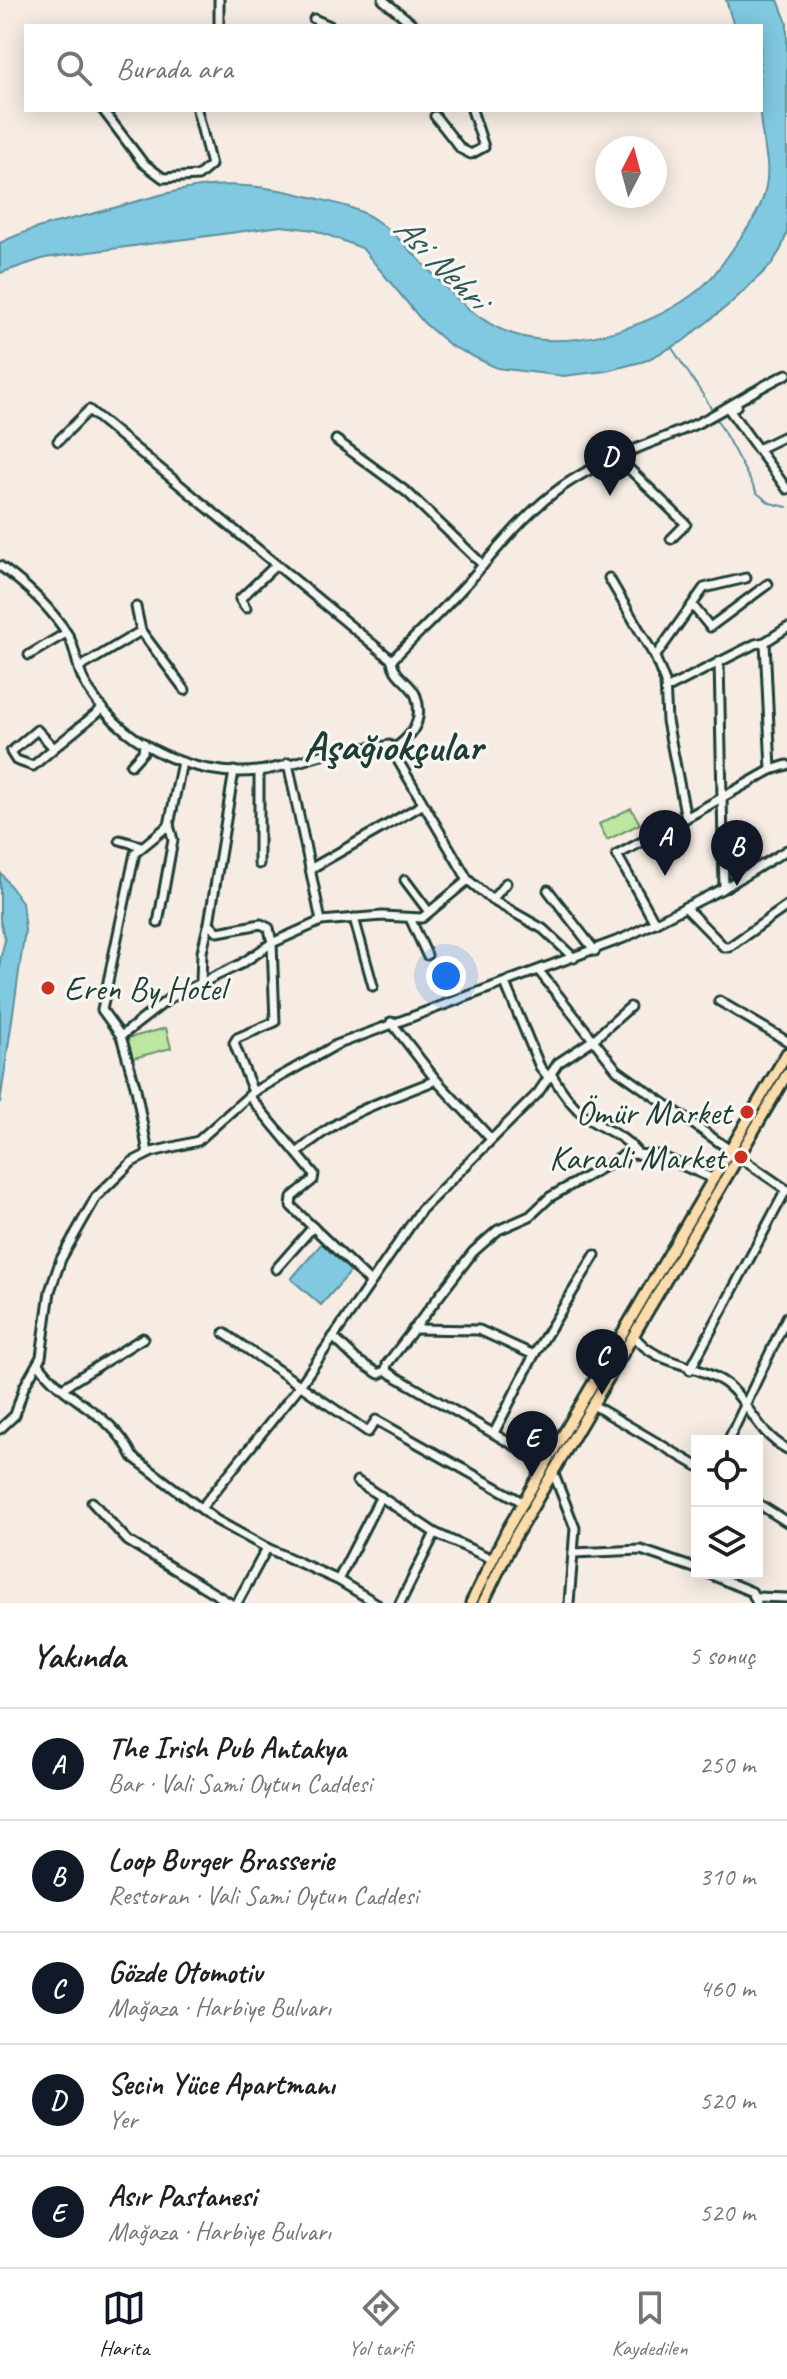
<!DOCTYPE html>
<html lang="tr">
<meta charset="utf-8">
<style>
body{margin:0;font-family:Caveat,sans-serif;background:#f6f6f6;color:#202124}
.controls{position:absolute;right:24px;bottom:24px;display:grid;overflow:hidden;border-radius:0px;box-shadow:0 4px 20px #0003}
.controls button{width:72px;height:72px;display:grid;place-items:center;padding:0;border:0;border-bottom:2px solid #e0e0e0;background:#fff;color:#202124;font:40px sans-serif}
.compass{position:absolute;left:595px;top:136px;width:72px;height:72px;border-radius:50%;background:#fff;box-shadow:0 4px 20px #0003;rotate:6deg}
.you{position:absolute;left:446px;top:976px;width:28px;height:28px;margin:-20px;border:6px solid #fff;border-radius:50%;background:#1a73e8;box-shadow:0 0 0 12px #1a73e833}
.badge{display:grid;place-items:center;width:52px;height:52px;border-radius:50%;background:#111827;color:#fff;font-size:26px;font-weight:700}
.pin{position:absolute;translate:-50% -66px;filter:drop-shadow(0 2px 4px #0008)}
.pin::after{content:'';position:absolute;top:42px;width:28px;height:24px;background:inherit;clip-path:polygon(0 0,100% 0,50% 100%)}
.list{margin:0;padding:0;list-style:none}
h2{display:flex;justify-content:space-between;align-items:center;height:104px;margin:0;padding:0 32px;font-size:34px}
h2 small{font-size:26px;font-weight:400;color:#757577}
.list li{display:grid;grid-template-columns:52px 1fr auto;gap:24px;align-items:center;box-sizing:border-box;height:112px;padding:0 32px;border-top:2px solid #e0e0e0}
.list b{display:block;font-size:30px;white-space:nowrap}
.list p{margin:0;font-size:26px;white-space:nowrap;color:#757577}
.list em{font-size:26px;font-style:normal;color:#757577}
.icon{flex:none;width:44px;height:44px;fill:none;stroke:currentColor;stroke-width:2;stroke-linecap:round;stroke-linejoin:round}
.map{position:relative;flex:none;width:787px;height:1603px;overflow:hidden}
.search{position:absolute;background:#fff;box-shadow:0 4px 20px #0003;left:24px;right:24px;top:24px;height:88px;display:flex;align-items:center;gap:20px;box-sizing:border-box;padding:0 28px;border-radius:0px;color:#757577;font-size:30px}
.sheet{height:664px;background:#fff}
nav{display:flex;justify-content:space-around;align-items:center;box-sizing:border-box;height:112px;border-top:2px solid #e0e0e0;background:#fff;font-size:22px;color:#757577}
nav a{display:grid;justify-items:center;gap:4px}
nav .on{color:#111827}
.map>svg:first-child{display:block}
</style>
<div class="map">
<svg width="787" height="1603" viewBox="0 0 787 1603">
<rect width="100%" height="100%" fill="#f6ece3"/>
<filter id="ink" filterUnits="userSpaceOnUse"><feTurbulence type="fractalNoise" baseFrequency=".0125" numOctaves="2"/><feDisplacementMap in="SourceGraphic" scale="16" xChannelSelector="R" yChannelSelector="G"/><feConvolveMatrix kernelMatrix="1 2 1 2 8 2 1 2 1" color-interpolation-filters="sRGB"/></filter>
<g filter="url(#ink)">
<g fill="#bde6a1" stroke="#6e926a" stroke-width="2">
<polygon points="631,808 640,824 607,840 599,824"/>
<polygon points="166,1028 171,1048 130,1059 125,1039"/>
</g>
<g fill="#81c8e1" stroke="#5a909c" stroke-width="2">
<path d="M 726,0 L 778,0 L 787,23 L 787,233 L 781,249 L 771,265 L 731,303 L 682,342 L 645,361 L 606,371 L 563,376 L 497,368 L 451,346 L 424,323 L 362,248 L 314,230 L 281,226 L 45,258 L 0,273 L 0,243 C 30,228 59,222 92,214 C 182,189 216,173 311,197 C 330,202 357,207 374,219 C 422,251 455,315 513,334 C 568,352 647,328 692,295 C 712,281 725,260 739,240 C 751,224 763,206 766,186 C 771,162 761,139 760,114 C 758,90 761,55 761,26 L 734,26 Z"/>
<polygon points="0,872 22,902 25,930 0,1103 0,960 5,940 0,920"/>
<polygon points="323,1242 353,1269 321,1305 291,1279"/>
</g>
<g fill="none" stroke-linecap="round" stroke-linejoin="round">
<polyline stroke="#5a909c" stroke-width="2" points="672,348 707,401 757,493 770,503 787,507"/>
<defs>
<g id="minor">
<polyline points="219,0 219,26"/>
<polyline points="383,0 415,26"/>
<polyline points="314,19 330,26"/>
<polyline points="103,110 143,163 163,178 198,176 211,165 197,110"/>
<polyline points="435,116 461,149 471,154 484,147 472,110"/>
<polyline points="737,405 730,411 787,489"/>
<polyline points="336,440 408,493 483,565"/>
<polyline points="58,441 89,410 392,660"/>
<polyline points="758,449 787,435"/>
<polyline points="615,455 686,524 671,539"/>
<path d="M 0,566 C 25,584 51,608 68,635 C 76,648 76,667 84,681 C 115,741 191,779 258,771 C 285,768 313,756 341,750 C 357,747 373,749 389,745 L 468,880 L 492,900 L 543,929 L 574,958"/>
<polyline points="609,578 655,657"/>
<polyline points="693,606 710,627 768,584"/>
<polyline points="246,608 240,599 276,565"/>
<polyline points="141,631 185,690"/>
<polyline points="765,642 787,628"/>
<polyline points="29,655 66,633"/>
<polyline points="719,662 724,888"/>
<polyline points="79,668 141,631 136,607"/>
<polyline points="666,689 755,644 765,642 771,770"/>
<polygon points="37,730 54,748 33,766 16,760 11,752"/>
<polyline points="54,748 103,708"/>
<path d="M 393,749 C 412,737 424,720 416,696 C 410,681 394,678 392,660 C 420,631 451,603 477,572 C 504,541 529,510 563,486 C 605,457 650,445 696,424 C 727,409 755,389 787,374"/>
<polyline points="288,763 321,921"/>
<polyline points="131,765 143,752 144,743"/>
<polyline points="259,771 259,864"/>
<polyline points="686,818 771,770 787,765"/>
<polyline points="120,840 141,846"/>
<polyline points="310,869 422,805"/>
<polyline points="405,880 429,912"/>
<polyline points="548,890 595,951"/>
<polyline points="492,900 506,883"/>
<polyline points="685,907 724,947 729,947 787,906"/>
<polyline points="354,918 373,986"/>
<polyline points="410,918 427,955"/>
<polyline points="158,923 173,840 169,825"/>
<polyline points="655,923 617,855 686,818 667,721 665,682 655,657 704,588 746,578"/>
<polyline points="539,971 617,1070 730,1150"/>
<polyline points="201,982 202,952 208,926"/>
<polyline points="505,983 540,1067 549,1078"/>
<polyline points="719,1001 787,1041"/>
<polyline points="391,1022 436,1080 491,1139"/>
<polyline points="121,1036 170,998 241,964 272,943 269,928 261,924 218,932 209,923 234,771"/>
<path d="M 552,1075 C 562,1092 573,1108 589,1119 C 606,1131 622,1134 636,1151"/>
<polyline points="253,1092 234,1043 237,1038 275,1022 272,943 321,921 382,916 422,918 468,880"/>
<polyline points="249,1096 314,1174 313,1180 292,1197 291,1206 369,1281"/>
<polyline points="148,1153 136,1089 121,1036 102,1010 135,853 169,825 182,762"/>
<path d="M 297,1153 C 345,1111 380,1103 436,1080"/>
<polyline points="739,1157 787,1190"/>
<polyline points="276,1269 313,1227"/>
<polyline points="413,1329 479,1330 534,1355"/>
<polyline points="224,1333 368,1432 376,1420 524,1503"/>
<path d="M 634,1336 C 658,1366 692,1362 722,1381 C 747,1396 754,1431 787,1449"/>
<polyline points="333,1337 357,1360 379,1374 386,1370"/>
<path d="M 39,1364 C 64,1401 111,1411 133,1457 L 216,1520 L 267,1548"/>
<polyline points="690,1370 786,1190"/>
<polyline points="64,1387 143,1338"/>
<polyline points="593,1405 697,1466"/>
<polyline points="0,1429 15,1415 24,1387 41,1357 50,1291 61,1259 96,1197 132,1162 152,1152 198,1141 253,1092 336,1045 624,938 724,888 787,850"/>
<polyline points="494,1433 534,1355 595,1255"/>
<polyline points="728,1441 787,1317"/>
<polyline points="546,1464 391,1374 386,1370 387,1364 473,1252 498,1230 530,1216 550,1197 626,1154 658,1155 714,1179"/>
<polyline points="553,1472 575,1528 569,1603"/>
<polyline points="357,1481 435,1533 492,1559"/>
<polyline points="92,1502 128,1541 230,1603"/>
<polyline points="757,1503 787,1522"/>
<polyline points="202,1507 299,1387 421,1210 538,1093 558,1063 593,1040 630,1007"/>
<polyline points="573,1553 641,1550 697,1569"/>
<polyline points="707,1573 752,1592 757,1603"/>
<polyline points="338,1580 381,1496"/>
<polyline points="756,1597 787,1598"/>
<polyline points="237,1603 267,1548 338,1580 376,1603"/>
<polyline points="400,1603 435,1533"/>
</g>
<g id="major">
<polyline points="471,1603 507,1530 787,1053"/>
<polyline points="483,1603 515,1537 787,1074"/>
</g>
</defs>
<use href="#minor" stroke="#1f3d34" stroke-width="13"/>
<use href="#major" stroke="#1f3d34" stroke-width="15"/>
<use href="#minor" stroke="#f6f6f2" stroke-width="7"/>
<use href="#major" stroke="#fddcac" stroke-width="9"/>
</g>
</g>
<g fill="#c8321e" stroke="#f6f6f2" stroke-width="3">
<circle cx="48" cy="988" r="8"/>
<circle cx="747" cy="1112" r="8"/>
<circle cx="741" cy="1157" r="8"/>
</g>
<g text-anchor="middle" stroke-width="6" stroke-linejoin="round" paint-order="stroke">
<g font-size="34" fill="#1f3d34" stroke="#f6f6f2" text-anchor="end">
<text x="64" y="1000" text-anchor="start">Eren By Hotel</text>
<text x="731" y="1124">Ömür Market</text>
<text x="725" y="1169">Karaali Market</text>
</g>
<g font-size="36" font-style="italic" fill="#335957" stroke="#f6f6f2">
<text transform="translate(442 261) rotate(45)" y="13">Asi Nehri</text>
</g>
<g font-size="42" font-weight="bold" fill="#1f3d34" stroke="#f6f6f2">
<text x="393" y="760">Aşağıokçular</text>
</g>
</g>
</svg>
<div class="controls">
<button><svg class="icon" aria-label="locate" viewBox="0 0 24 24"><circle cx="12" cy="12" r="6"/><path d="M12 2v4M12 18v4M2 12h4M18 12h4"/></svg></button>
<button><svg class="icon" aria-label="layers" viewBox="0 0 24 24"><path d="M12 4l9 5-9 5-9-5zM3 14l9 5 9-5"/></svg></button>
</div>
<svg class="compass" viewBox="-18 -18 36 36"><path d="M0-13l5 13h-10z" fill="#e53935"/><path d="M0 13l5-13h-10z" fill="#757577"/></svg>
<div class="you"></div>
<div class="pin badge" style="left:665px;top:876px">A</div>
<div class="pin badge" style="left:737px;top:886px">B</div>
<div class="pin badge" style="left:602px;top:1395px">C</div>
<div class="pin badge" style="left:610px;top:496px">D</div>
<div class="pin badge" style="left:532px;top:1477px">E</div>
<div class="search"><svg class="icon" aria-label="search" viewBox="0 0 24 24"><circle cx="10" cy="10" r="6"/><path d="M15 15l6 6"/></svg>Burada ara</div>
</div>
<section class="sheet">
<h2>Yakında<small>5 sonuç</small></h2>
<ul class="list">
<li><span class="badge">A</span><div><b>The Irish Pub Antakya</b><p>Bar · Vali Sami Oytun Caddesi</p></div><em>250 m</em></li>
<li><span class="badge">B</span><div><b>Loop Burger Brasserie</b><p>Restoran · Vali Sami Oytun Caddesi</p></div><em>310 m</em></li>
<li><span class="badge">C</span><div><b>Gözde Otomotiv</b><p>Mağaza · Harbiye Bulvarı</p></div><em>460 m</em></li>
<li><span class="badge">D</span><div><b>Secin Yüce Apartmanı</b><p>Yer</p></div><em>520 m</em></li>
<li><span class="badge">E</span><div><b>Asır Pastanesi</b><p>Mağaza · Harbiye Bulvarı</p></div><em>520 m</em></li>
</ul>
</section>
<nav>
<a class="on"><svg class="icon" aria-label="map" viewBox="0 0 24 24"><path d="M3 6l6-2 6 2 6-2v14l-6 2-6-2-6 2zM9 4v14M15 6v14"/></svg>Harita</a>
<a><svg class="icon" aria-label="directions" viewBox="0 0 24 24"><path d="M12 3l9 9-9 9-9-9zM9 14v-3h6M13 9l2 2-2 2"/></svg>Yol tarifi</a>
<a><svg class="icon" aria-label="saved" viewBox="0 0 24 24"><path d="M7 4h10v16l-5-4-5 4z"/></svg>Kaydedilen</a>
</nav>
